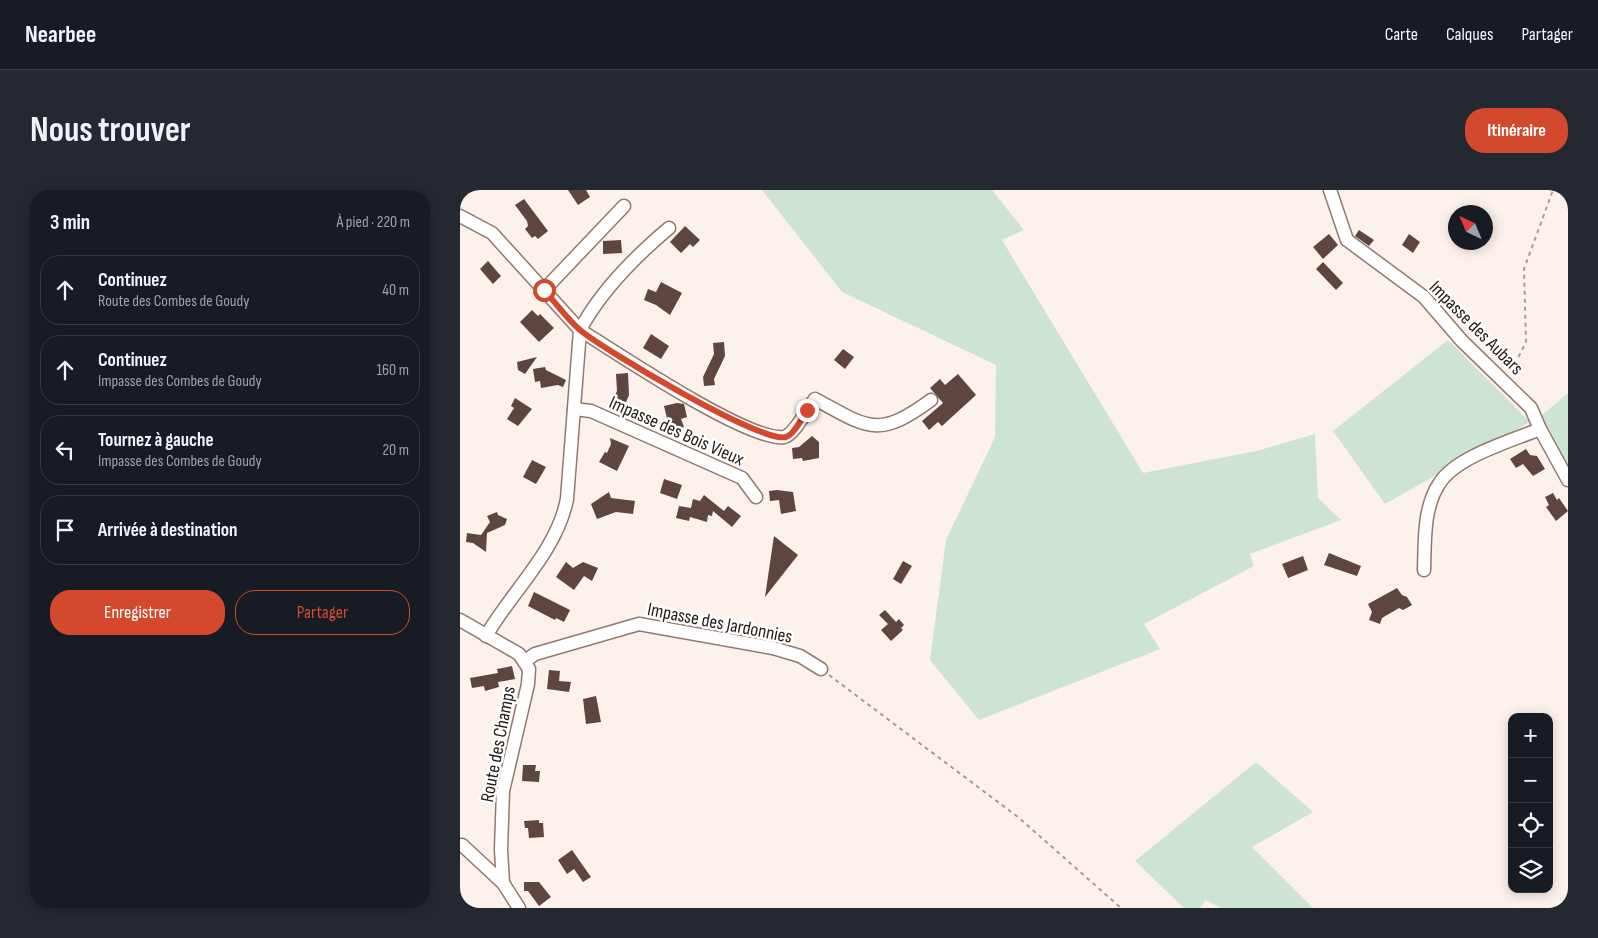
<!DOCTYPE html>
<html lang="fr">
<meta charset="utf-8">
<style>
body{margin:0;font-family:"Sofia Sans Condensed",sans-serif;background:#242831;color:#f1f3f6}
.controls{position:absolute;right:15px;bottom:15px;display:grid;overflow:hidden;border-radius:10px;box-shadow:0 2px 12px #0003}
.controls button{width:45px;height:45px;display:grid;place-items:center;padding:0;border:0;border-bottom:1px solid #363941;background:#171b24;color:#f1f3f6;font:25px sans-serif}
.compass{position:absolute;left:988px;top:15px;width:45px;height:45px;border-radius:50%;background:#171b24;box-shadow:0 2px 12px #0003;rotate:316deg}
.stop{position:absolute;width:15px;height:15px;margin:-11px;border:4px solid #d4492d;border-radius:50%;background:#fff}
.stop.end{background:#d4492d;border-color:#fff;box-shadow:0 1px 5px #0008}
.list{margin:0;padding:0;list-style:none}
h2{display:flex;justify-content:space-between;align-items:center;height:65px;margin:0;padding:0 20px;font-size:21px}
h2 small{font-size:16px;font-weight:400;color:#9ea1a6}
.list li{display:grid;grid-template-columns:32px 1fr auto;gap:15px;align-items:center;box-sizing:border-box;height:70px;margin:0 10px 10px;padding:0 10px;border:1px solid #363941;border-radius:20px}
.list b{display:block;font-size:19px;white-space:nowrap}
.list p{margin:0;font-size:16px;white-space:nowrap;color:#9ea1a6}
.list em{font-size:16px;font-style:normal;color:#9ea1a6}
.actions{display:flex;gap:10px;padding:15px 20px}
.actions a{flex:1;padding:11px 0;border:1px solid #d4492d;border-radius:20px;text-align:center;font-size:18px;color:#d4492d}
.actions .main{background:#d4492d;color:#fff}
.icon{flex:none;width:28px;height:28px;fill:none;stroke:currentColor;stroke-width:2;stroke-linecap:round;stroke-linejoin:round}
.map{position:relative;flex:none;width:1108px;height:718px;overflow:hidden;border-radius:20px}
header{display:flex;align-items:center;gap:30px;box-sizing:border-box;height:70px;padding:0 25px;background:#171b24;border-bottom:1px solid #363941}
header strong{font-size:24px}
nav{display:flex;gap:28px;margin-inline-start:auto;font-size:18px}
.intro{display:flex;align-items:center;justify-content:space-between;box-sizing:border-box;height:120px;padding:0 30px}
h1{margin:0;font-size:35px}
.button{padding:12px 22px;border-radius:20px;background:#d4492d;color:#fff;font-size:18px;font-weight:700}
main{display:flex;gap:30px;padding:0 30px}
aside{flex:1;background:#171b24;border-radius:20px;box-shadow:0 2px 12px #0003}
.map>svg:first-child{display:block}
</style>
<header>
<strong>Nearbee</strong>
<nav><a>Carte</a><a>Calques</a><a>Partager</a></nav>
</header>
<div class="intro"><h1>Nous trouver</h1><a class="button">Itinéraire</a></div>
<main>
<aside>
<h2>3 min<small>À pied · 220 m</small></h2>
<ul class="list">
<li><svg class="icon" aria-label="ahead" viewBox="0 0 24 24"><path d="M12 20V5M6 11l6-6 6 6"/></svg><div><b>Continuez</b><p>Route des Combes de Goudy</p></div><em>40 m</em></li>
<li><svg class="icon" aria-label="ahead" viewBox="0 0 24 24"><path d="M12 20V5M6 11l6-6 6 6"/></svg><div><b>Continuez</b><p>Impasse des Combes de Goudy</p></div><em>160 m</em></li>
<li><svg class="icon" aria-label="left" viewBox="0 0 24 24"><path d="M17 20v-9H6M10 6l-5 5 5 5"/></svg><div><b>Tournez à gauche</b><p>Impasse des Combes de Goudy</p></div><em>20 m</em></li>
<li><svg class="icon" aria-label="arrive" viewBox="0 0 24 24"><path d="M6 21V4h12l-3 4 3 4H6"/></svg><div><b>Arrivée à destination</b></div></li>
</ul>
<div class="actions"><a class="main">Enregistrer</a><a>Partager</a></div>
</aside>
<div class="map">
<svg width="1108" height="718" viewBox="0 0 1108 718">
<rect width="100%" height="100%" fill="#fdf1ec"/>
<g fill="#cde4d4">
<polygon points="302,0 532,0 564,40 542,50 683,283 796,261 855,244 858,308 881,330 790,364 794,376 684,434 700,459 519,530 470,470 486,350 535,247 536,175 382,102"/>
<polygon points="988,150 1070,232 925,314 873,241"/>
<polygon points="1108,203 1108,278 1081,226"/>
<polygon points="796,572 853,622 792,657 853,718 761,718 746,710 740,718 724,718 675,671"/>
</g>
<g fill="#5e4540">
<polygon points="108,0 126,0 130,7 118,15"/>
<polygon points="64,9 88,41 78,49 75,46 72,48 65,39 68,36 67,31 55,15"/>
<polygon points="225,36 240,50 233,57 230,54 221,63 210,52"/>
<polygon points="899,40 914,50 909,56 895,46"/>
<polygon points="869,44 878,55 863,69 853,57"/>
<polygon points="949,44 960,52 953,63 942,55"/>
<polygon points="161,50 162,63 143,64 143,51"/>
<polygon points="28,71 41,86 33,94 20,79"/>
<polygon points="863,72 883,93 876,100 856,79"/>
<polygon points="201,92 222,103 210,125 196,115 184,110 188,99 196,102"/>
<polygon points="72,120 78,126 80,124 94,138 79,152 60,132"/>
<polygon points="191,144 209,156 201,169 183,158"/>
<polygon points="264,152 265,166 254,189 255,195 244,196 243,187 254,164 253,153"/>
<polygon points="383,159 394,167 385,179 374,170"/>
<polygon points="77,167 65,184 58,180 57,172"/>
<polygon points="85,177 86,180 106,190 103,197 98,195 81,198 80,191 75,192 73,179"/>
<polygon points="168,183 169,205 164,217 152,211 157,201 156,184"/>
<polygon points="498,184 516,205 482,236 478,232 469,240 462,231 483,213 470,198 480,189 485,195"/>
<polygon points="55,208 72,219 58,236 47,229 54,218 51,216"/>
<polygon points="217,213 224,214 227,227 221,229 224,237 210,241 204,216"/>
<polygon points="352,246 359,252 359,268 343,271 342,268 333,269 332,258 339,257"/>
<polygon points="150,248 169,256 157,281 139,272 145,262 147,263 151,254"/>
<polygon points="1066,259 1070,265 1077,266 1085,279 1073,286 1063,274 1056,278 1050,269"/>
<polygon points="72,270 86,277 76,294 63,287"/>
<polygon points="204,289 222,295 217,309 200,303"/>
<polygon points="317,300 333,302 336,321 321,324 319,310 310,311 309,301"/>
<polygon points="149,302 151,308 175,311 173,324 156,322 137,329 131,314"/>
<polygon points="1093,303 1097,310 1099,308 1108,321 1096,331 1086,317 1089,315 1085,307"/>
<polygon points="244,305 264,321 268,316 281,326 272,337 253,321 252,326 248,325 247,332 230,327 229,331 216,328 219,316 231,318 233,309 240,311"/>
<polygon points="37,322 38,325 47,329 45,335 27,343 26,362 13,353 6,352 7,343 21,345 30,332 27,326"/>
<polygon points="314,346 338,365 305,407 311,366"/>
<polygon points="869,363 901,376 897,386 864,375"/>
<polygon points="843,366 848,380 828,388 822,374"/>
<polygon points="443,371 452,376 441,394 433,389"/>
<polygon points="106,372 113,378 123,372 138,378 132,391 124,386 114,400 96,387"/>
<polygon points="937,398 942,405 947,407 952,415 943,420 939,418 922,428 920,434 909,430 912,422 908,414"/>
<polygon points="74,402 110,420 104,432 96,428 95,430 68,416"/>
<polygon points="425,420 436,432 439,429 444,435 441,438 443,440 431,451 421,440 428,434 419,425"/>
<polygon points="52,476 55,489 38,492 39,497 25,501 24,496 12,498 10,488 38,483 37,479"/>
<polygon points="89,480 100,481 99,491 111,492 109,502 87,499"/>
<polygon points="136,506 141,532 126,534 123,509"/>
<polygon points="63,575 76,575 75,581 80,581 79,592 62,591"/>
<polygon points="79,630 79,633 83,633 84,647 69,648 68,638 65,638 64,631"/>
<polygon points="112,660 131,687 123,692 114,679 107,684 98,670"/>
<polygon points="64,692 79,692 91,707 79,716 68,701 64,701"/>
</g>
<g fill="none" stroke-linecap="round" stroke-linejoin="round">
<defs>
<g id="minor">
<polyline points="870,0 887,50 964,107 1002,151 1071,218 1080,239 1108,290"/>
<path d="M 0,26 L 32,43 L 120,140 L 107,309 C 97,361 52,401 26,446"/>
<path d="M 209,38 C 177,65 140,102 120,140 C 155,162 289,252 324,247 C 334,245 348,218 355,209 C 408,238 418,249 471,210"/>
<polyline points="84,100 164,16"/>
<polyline points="114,219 131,221 282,288 296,307"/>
<path d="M 964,380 C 965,353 963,318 979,294 C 995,267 1051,251 1080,239"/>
<polyline points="0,430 59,464 69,479 68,494 43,601 41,660 43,693 59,718"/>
<polyline points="65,471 75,464 179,434 313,458 340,466 361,479"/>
<polyline points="2,655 43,693"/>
</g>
</defs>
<use href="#minor" stroke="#93786e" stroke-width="15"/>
<g stroke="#a79b97" stroke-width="2" stroke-dasharray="4 4" stroke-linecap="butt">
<polyline points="1046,177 1059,166 1066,152 1064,79 1093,0"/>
<polyline points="369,485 558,627 661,718"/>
</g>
<use href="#minor" stroke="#fff" stroke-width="12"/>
</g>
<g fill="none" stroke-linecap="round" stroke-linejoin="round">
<path stroke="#d4492d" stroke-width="6" d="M 84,100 C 96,113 107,129 120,140 C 144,160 302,254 326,247 C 335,244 342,227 347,220"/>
</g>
<g text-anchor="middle" stroke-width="5" stroke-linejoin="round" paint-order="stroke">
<g font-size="19" fill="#251a16" stroke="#fff">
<text transform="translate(1017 137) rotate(45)" y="7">Impasse des Aubars</text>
<text transform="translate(217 240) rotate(24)" y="7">Impasse des Bois Vieux</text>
<text transform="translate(260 432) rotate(11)" y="7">Impasse des Jardonnies</text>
<text transform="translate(37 554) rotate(-79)" y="7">Route des Champs</text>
</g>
</g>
</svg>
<div class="controls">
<button>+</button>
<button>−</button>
<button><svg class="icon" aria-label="locate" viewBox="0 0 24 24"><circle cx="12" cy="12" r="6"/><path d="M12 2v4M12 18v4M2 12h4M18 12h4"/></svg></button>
<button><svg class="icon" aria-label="layers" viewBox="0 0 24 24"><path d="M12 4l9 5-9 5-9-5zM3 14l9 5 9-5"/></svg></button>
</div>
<svg class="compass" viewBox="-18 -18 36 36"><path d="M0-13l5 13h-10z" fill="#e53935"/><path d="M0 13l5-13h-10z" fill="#9ea1a6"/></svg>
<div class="stop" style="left:84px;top:100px"></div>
<div class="stop end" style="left:347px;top:220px"></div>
</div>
</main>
